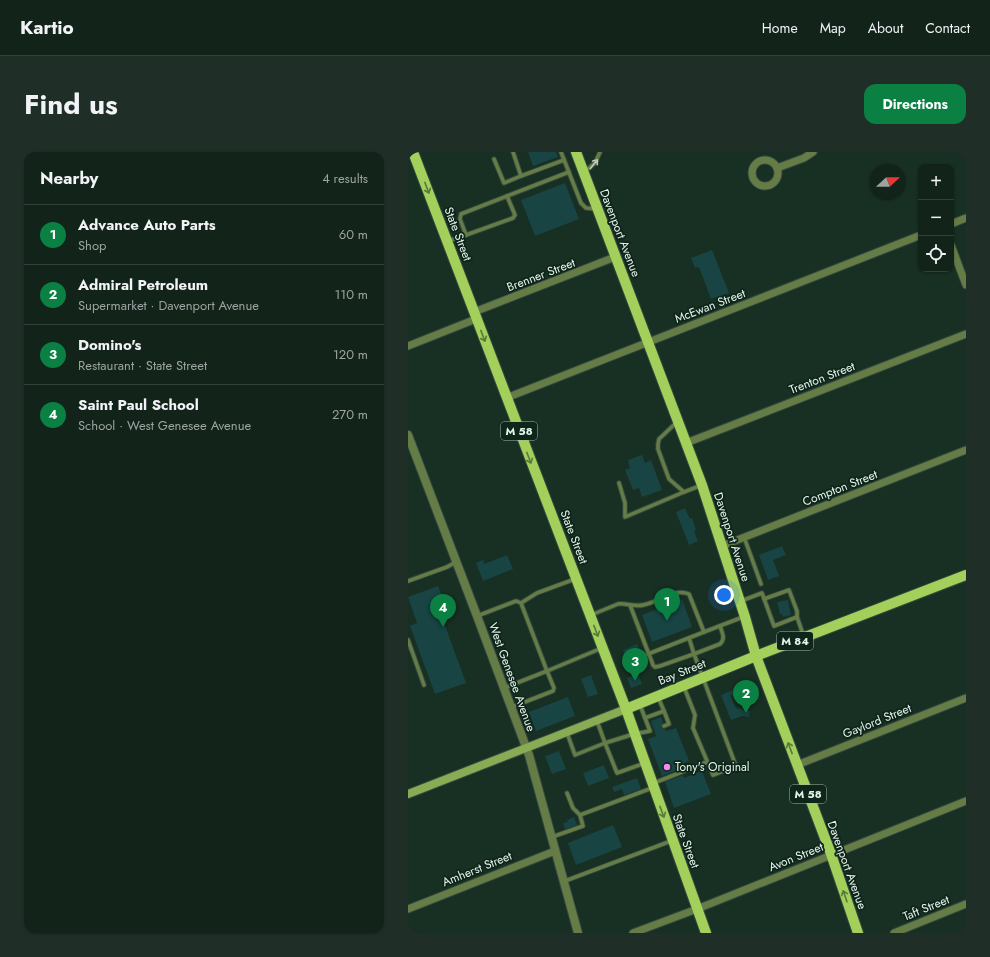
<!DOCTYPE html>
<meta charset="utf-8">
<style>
body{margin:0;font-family:Jost,sans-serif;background:#1f2f27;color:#f1f3f6}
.controls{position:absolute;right:12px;top:12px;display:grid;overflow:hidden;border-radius:8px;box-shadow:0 1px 3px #0004}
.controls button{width:36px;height:36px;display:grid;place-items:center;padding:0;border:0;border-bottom:1px solid #314039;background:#12231a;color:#f1f3f6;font:20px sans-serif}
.compass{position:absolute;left:462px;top:12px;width:36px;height:36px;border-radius:50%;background:#12231a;box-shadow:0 1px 3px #0004;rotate:69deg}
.you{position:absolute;left:316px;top:443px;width:14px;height:14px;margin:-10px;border:3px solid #fff;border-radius:50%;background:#1a73e8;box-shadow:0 0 0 6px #1a73e833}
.badge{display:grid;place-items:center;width:26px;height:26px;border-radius:50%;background:#0b8043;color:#fff;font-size:13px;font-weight:700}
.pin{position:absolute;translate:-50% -33px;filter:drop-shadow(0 1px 2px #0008)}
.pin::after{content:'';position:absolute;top:21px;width:14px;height:12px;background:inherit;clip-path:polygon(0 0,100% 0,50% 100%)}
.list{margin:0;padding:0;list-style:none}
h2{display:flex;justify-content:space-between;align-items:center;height:52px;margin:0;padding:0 16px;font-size:17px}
h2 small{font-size:13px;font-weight:400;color:#9ca4a2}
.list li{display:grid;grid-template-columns:26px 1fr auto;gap:12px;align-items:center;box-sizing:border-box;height:60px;padding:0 16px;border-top:1px solid #314039}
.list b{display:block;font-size:15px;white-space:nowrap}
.list p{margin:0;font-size:13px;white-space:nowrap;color:#9ca4a2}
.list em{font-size:13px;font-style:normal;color:#9ca4a2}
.icon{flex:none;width:22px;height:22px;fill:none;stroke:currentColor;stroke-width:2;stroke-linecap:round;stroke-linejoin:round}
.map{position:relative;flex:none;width:558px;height:781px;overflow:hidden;border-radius:12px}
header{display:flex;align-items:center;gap:24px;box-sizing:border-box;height:56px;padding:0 20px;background:#12231a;border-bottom:1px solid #314039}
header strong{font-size:19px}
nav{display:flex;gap:22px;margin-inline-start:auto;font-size:14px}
.intro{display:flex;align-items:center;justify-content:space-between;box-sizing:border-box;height:96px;padding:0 24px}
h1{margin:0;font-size:28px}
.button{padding:10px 18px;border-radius:12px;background:#0b8043;color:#fff;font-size:14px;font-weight:700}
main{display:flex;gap:24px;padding:0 24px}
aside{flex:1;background:#12231a;border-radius:12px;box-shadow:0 1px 3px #0004}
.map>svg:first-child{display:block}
</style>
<header>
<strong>Kartio</strong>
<nav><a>Home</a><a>Map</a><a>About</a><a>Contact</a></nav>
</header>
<div class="intro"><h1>Find us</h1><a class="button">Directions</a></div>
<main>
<aside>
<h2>Nearby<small>4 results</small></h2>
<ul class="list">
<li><span class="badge">1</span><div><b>Advance Auto Parts</b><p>Shop</p></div><em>60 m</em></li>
<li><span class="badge">2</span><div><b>Admiral Petroleum</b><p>Supermarket · Davenport Avenue</p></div><em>110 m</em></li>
<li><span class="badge">3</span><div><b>Domino's</b><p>Restaurant · State Street</p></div><em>120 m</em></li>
<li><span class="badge">4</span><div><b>Saint Paul School</b><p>School · West Genesee Avenue</p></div><em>270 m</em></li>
</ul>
</aside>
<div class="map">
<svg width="558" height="781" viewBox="0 0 558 781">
<rect width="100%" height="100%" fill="#182f23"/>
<g fill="#184444">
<polygon points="120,0 148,0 150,5 125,14"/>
<polygon points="157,31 171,67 127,84 113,48"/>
<polygon points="304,98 321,141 303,147 291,115 287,116 283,106"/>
<polygon points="234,303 237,311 243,308 254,338 234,345 231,336 225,338 217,318 222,316 220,308"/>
<polygon points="277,356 282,367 284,366 288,378 286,379 290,389 281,393 268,360"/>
<polygon points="374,394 378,403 365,408 371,424 360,428 351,403"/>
<polygon points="99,403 105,417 75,429 68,411 75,408 76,412"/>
<polygon points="30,434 42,466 35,468 58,531 27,542 2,474 9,471 0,445"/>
<polygon points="274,447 284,475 244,490 234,463"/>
<polygon points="380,448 383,463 375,465 374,462 372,462 369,450"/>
<polygon points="229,492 235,506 220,512 215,498"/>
<polygon points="230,522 234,532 223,536 219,526"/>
<polygon points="183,523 190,542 180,545 173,527"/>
<polygon points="327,535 349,539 352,548 322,543 328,556 342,559 341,565 334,564 323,568 313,543 325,538"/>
<polygon points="160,545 167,564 128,579 121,560"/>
<polygon points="253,565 255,571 253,575 254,577 257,577 258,579 268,576 281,609 271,613 272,617 254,624 240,587 248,584 243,569"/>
<polygon points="151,599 158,617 144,622 137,604"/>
<polygon points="196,613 201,626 180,634 175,621"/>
<polygon points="294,619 303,642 266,656 257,630 275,623 276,626"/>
<polygon points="229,626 233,637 216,643 214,637 206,640 204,635"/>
<polygon points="166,665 169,673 157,677 155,671 160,670 159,668"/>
<polygon points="205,673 214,695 168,713 160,691"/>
</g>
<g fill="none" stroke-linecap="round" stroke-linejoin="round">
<defs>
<g id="service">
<polyline points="105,0 113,24 156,8"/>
<polyline points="153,0 173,51 178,56 188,57"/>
<polyline points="86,7 96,31 113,24"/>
<polyline points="176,20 187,11 192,0"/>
<polyline points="58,83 105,66 107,63 99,44"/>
<polyline points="40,89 58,83 52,67 53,62 161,20"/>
<polyline points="269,270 251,287 250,292 250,297 261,327 276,340 294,333"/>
<polyline points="211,331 217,351 217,365 276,340"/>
<polyline points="336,385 353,432"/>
<polyline points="0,429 39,415 48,410"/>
<polyline points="356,447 381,438 389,459 389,465"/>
<polyline points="333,449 354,441 366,474 389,465 396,485"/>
<polyline points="113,451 129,441 167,427"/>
<polyline points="222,453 245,513 247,515 252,514 286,502 328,614 305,623 285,576 287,563 276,535"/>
<path d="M 183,463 L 210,452 C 218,451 227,455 235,453 C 251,450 266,436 281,442 L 296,480 L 335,465"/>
<polyline points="69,464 108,449 113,451 139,519 96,536"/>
<path d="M 281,486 L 286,502 L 312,492 C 318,486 314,481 312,474"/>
<polyline points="0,488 16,533"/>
<polyline points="240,502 296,480"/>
<polyline points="104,555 145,539 146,536 139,519 194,496"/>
<polyline points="237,566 256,559 250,545"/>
<polyline points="189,569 197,591 226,582 242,579 232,553"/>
<polyline points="256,574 261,572 256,559"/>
<polyline points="159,581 167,603 197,591 209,621 237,611"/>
<polyline points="246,631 299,610"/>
<polyline points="172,663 244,636"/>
<polyline points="144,685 175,674 172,663 165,656 159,641"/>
<polyline points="157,729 263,689"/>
</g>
<g id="minor">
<circle cx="357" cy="21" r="13"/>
<polyline points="369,16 396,6 405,0"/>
<polyline points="543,72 558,66"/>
<polyline points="543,93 558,133"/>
<polyline points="66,160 207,105"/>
<polyline points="0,194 68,167"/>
<polyline points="98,246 513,83"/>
<polyline points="278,291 558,182"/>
<polyline points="314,394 558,298"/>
<polyline points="389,613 558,546"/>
<polyline points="0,757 147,699"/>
<polyline points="225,781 289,757 558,649"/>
<polyline points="486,781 558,752"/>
</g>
<polyline id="tertiary" points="0,283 69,464 121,603 170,781"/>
<polyline id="secondary" points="0,642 218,557"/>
<g id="primary">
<polyline points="5,0 218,557 298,781"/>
<polyline points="168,0 294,333 337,465 348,504 423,702 450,781"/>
<polyline points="218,557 348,504 558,423"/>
</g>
</defs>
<use href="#service" stroke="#354a3f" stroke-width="5.5"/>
<use href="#minor" stroke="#354a3f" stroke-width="9"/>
<use href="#tertiary" stroke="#354a3f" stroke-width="10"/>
<use href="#secondary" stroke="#354a3f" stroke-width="10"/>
<use href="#primary" stroke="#354a3f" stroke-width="12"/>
<use href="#service" stroke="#667c47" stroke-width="3.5"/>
<use href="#minor" stroke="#667c47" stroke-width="7"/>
<use href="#tertiary" stroke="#667c47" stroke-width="8"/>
<use href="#secondary" stroke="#88ab53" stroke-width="8"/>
<use href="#primary" stroke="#a3d05b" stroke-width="10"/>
</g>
<defs><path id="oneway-shaft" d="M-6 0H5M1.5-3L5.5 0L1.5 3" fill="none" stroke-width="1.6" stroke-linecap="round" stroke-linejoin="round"/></defs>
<use stroke="#b9c9b2" href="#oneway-shaft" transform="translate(186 12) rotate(-51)"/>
<g stroke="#587a3a">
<use href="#oneway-shaft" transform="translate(19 36) rotate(69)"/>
<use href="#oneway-shaft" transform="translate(75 184) rotate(69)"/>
<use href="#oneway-shaft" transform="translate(121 306) rotate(69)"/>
<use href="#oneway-shaft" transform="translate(188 479) rotate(69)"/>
<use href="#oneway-shaft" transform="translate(382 596) rotate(-111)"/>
<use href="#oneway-shaft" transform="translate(254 660) rotate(70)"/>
<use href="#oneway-shaft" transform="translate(437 744) rotate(-109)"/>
</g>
<circle fill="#f18af4" stroke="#0e251a" stroke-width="1.5" cx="259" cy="615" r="4"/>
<g text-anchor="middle" stroke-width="3.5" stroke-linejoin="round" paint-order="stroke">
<g fill="#0e251a" stroke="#a5b5ac" stroke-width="1">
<rect x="93" y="270" width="36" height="18" rx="3"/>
<rect x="369" y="480" width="36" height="18" rx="3"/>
<rect x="382" y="633" width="36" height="18" rx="3"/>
</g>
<g font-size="11" font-weight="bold" fill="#e6f3eb">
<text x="111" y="283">M 58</text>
<text x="387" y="493">M 84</text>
<text x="400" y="646">M 58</text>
</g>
<g font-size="12" fill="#e6f3eb" stroke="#0e251a">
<text transform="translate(212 81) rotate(69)" y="4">Davenport Avenue</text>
<text transform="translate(50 82) rotate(69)" y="4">State Street</text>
<text transform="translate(133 123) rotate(-21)" y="4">Brenner Street</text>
<text transform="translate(302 154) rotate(-21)" y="4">McEwan Street</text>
<text transform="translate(414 226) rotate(-21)" y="4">Trenton Street</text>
<text transform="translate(432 336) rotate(-21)" y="4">Compton Street</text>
<text transform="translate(166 385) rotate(69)" y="4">State Street</text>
<text transform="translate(324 385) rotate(72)" y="4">Davenport Avenue</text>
<text transform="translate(274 520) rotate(-22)" y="4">Bay Street</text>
<text transform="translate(104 525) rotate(70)" y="4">West Genesee Avenue</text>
<text transform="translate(469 569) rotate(-22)" y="4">Gaylord Street</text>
<text transform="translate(278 689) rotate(70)" y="4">State Street</text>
<text transform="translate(388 705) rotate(-22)" y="4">Avon Street</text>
<text transform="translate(439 713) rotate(70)" y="4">Davenport Avenue</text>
<text transform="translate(69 717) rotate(-22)" y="4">Amherst Street</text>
<text transform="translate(518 756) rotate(-22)" y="4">Taft Street</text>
</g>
<g font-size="12" fill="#e6f3eb" stroke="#0e251a" text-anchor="start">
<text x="267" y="619">Tony's Original</text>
</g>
</g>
</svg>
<div class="controls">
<button>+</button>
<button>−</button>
<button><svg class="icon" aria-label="locate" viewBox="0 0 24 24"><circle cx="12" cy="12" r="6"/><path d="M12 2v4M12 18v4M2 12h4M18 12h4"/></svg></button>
</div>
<svg class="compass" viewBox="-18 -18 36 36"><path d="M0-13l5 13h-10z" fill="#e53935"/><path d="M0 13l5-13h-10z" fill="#9ca4a2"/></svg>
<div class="you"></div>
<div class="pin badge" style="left:259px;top:469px">1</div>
<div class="pin badge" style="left:338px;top:561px">2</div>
<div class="pin badge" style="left:227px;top:529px">3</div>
<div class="pin badge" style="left:35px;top:475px">4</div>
</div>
</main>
